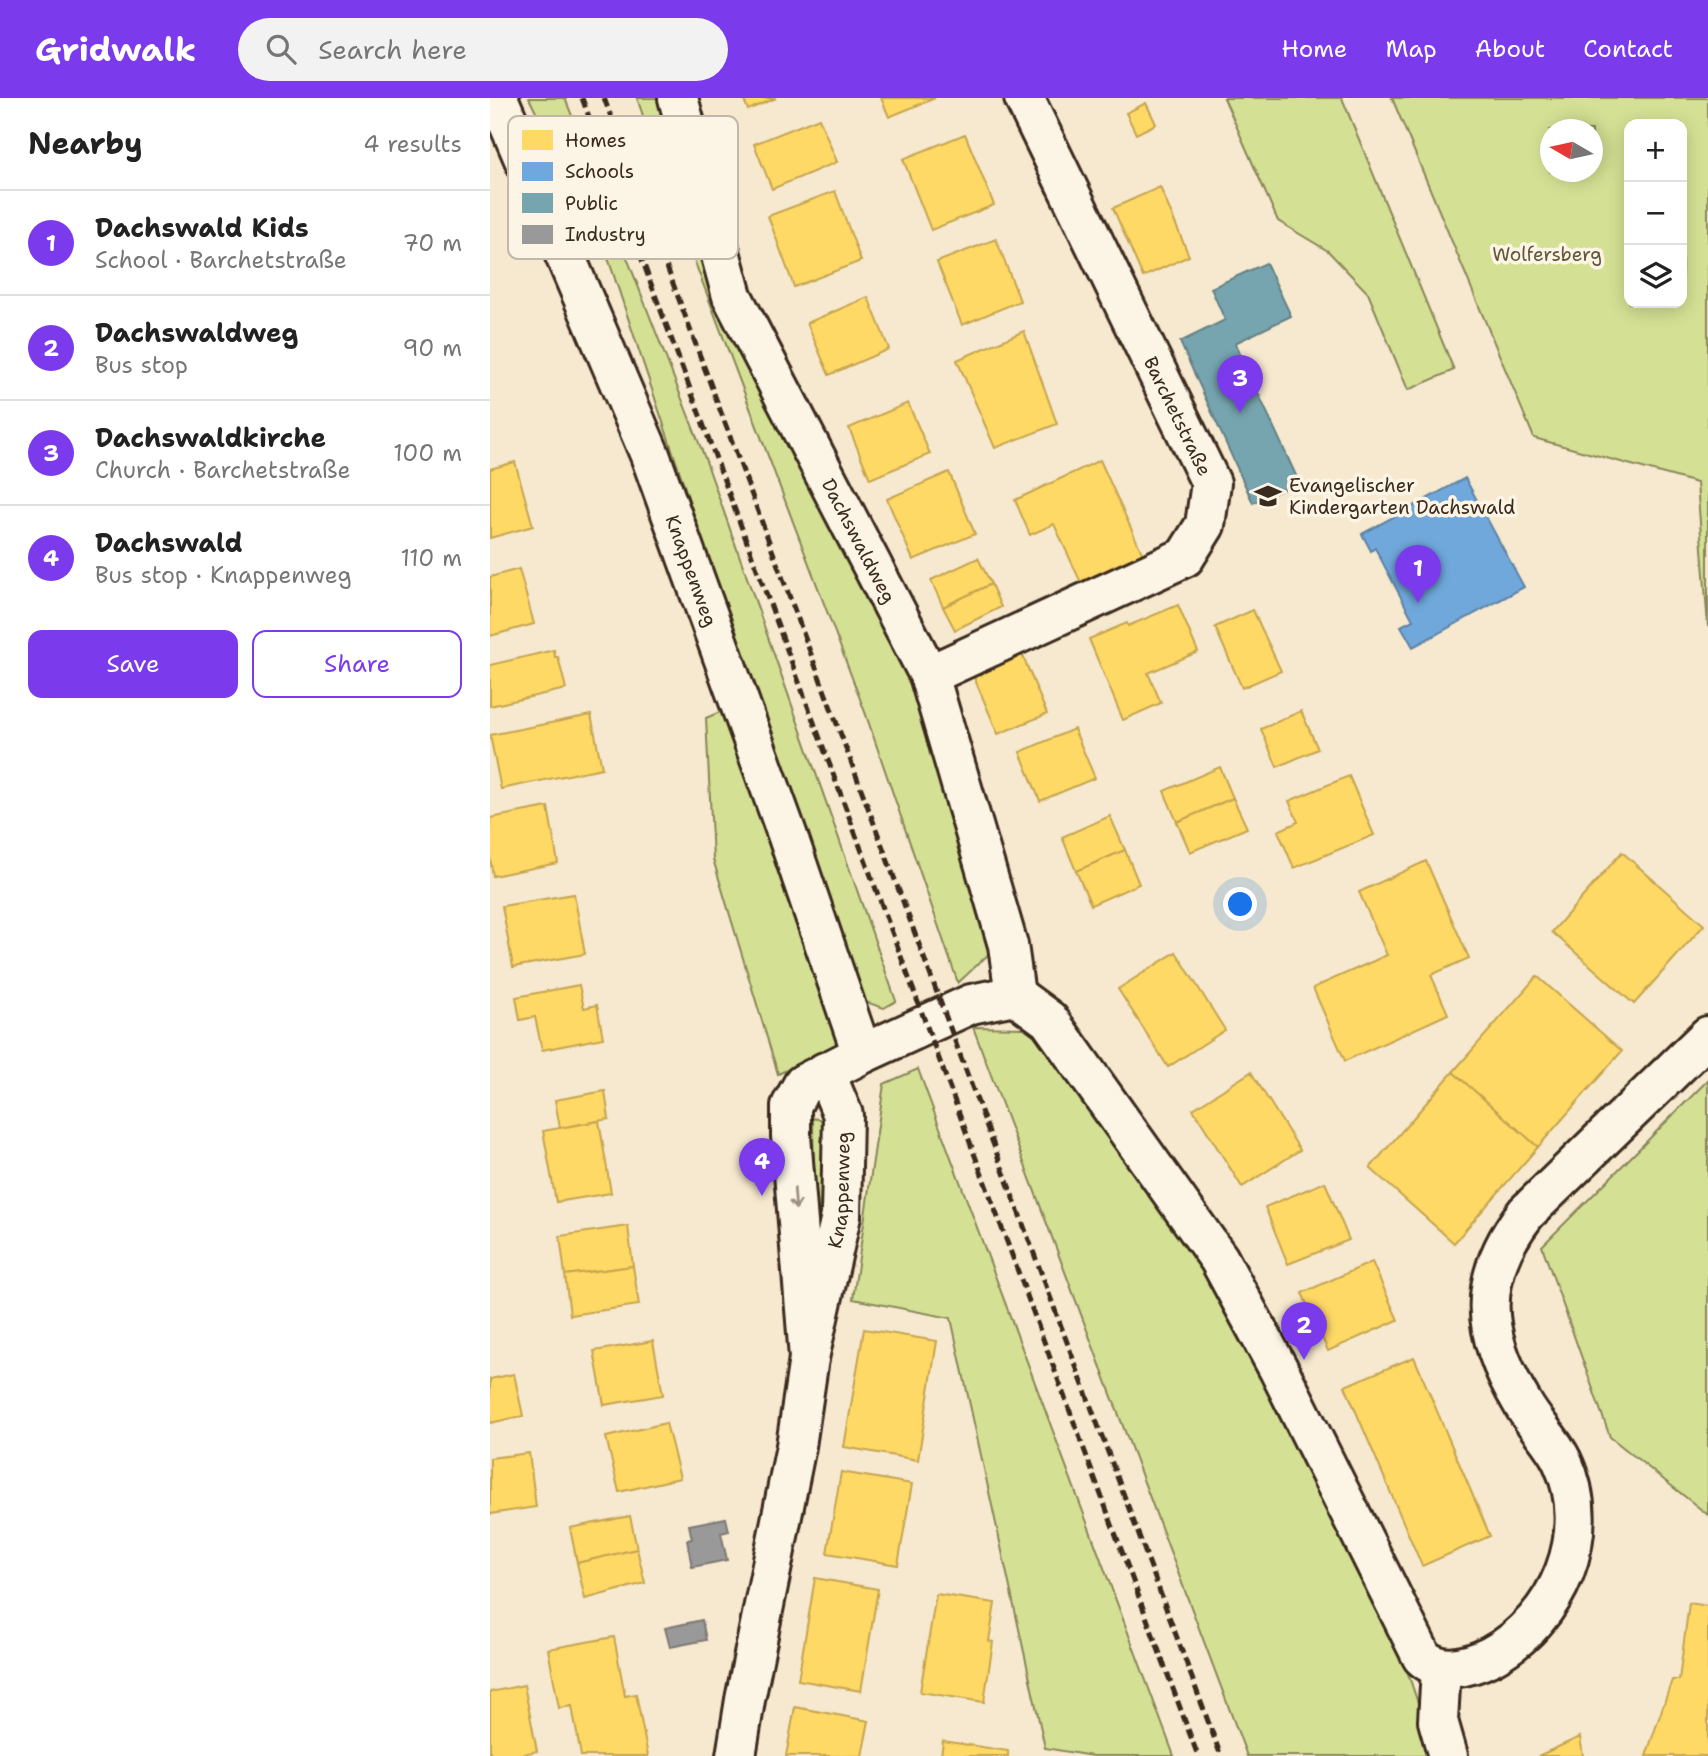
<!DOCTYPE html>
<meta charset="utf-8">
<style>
body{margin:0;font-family:"Shantell Sans",sans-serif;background:#f2f2f2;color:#222}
.controls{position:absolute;right:21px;top:21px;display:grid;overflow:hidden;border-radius:14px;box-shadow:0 4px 18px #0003}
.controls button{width:63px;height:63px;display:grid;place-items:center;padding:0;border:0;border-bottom:2px solid #e0e0e0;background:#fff;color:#222;font:35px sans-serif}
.compass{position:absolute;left:1050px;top:21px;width:63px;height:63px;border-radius:50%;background:#fff;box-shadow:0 4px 18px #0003;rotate:279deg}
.you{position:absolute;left:751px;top:807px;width:24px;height:24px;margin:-18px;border:5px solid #fff;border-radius:50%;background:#1a73e8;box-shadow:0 0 0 10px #1a73e833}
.badge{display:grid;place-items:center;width:46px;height:46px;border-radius:50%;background:#7c3aed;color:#fff;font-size:23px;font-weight:700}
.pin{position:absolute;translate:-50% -58px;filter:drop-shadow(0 2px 4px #0008)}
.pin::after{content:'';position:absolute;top:37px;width:24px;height:21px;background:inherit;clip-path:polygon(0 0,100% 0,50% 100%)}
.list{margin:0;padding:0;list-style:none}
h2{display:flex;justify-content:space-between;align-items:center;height:91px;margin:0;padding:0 28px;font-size:30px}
h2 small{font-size:23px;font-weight:400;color:#767676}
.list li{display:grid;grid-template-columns:46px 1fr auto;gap:21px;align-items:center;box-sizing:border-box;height:105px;padding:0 28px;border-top:2px solid #e0e0e0}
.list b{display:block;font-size:26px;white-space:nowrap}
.list p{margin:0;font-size:23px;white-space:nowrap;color:#767676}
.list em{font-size:23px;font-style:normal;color:#767676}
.actions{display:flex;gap:14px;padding:21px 28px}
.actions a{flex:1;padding:16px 0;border:2px solid #7c3aed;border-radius:14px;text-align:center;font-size:24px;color:#7c3aed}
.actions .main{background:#7c3aed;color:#fff}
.icon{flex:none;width:38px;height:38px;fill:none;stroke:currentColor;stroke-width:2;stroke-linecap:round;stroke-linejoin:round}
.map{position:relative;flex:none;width:1218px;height:1658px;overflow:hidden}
header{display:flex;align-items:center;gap:42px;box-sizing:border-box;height:98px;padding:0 35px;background:#7c3aed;color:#fff}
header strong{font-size:33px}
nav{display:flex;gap:38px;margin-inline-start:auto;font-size:24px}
.search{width:490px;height:63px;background:#f2f2f2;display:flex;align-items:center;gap:18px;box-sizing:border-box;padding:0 24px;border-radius:38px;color:#767676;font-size:26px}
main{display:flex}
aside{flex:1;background:#fff}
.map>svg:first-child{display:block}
</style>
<header>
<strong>Gridwalk</strong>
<div class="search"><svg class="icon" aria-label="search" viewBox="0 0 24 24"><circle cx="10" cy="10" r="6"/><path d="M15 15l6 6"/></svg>Search here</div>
<nav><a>Home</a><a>Map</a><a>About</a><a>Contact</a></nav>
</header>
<main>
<aside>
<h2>Nearby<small>4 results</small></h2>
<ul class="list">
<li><span class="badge">1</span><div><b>Dachswald Kids</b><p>School · Barchetstraße</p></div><em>70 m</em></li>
<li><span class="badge">2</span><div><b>Dachswaldweg</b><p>Bus stop</p></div><em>90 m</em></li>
<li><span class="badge">3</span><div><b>Dachswaldkirche</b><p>Church · Barchetstraße</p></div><em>100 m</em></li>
<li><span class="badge">4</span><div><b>Dachswald</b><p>Bus stop · Knappenweg</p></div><em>110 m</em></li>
</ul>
<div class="actions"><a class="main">Save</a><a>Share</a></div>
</aside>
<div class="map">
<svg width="1218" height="1658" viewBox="0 0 1218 1658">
<rect width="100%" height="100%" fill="#f6e9cf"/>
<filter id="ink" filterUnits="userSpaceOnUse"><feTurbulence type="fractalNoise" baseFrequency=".0143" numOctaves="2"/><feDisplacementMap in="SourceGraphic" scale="14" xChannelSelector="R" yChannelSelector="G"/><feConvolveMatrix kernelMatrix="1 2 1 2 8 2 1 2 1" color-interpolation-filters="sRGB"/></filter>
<g filter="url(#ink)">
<g fill="#d4e194" stroke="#888659" stroke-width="2" fill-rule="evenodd">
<polygon points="39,0 75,0 216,363 406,903 394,910 366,901 119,163"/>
<polygon points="147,0 182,0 240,198 427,577 501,854 468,885 375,614 187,117"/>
<polygon points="734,0 852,0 964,272 918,292 878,195 838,153 788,123"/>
<path d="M 902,0 L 1218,0 L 1218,529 L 1207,385 L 1044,340 ZM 1139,26 L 1192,26 L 1192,205 L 1139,205 ZM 1060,32 L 1102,32 L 1102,74 L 1060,74 Z"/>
<polygon points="244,608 351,947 288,976 223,761 216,620"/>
<polygon points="483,929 539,930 563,952 721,1184 754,1240 909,1549 931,1614 939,1658 757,1658"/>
<polygon points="428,971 684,1658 602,1658 555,1650 461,1220 363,1201 394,986"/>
<polygon points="1218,982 1218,1417 1120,1339 1052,1148"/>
<polygon points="323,1020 344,1025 334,1153 325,1152"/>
</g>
<g fill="#ffd966" stroke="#c4a450" stroke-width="2">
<polygon points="253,0 286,0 258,12"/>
<polygon points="391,0 445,0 399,19"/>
<polygon points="656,5 666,26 646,36 636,15"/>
<polygon points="329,20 347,64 282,91 264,46"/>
<polygon points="475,36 504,107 441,132 413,61"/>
<polygon points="670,89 699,158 653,179 623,110"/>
<polygon points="345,93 371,163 304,189 278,118"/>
<polygon points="506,141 530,203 472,227 447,164"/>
<polygon points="378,199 399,251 339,277 317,225"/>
<polygon points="534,233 567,326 505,350 467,262"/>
<polygon points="418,305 440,356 380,381 359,330"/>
<polygon points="610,362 654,459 592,487 564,426 540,437 525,402"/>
<polygon points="25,364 43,428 0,440 0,371"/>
<polygon points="459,374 485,436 423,462 397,401"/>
<polygon points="488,460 501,486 453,509 441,482"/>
<polygon points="29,471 44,526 0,538 0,479"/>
<polygon points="501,486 511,509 465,532 453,509"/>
<polygon points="688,507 708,554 658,575 671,605 633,622 599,541 637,525 638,528"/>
<polygon points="763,512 791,573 752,590 725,529"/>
<polygon points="64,552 65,559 68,559 76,591 0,608 0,567"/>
<polygon points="532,556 557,616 508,636 483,577"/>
<polygon points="811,613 828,651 787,669 771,631"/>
<polygon points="101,617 112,670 11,691 0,637"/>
<polygon points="584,631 605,680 550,703 530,654"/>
<polygon points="730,669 743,700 687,724 674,693"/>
<polygon points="859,678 884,737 804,770 788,733 808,724 799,703"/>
<polygon points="743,700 757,730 700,754 687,724"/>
<polygon points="58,709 68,765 3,778 0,760 0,720"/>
<polygon points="620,718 635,752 586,773 572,739"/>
<polygon points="635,752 649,786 601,807 586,773"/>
<polygon points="1132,754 1214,827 1144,906 1062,834"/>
<polygon points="936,763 979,860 941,877 958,916 855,963 823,890 897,857 869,794"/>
<polygon points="84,796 95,856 23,869 12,808"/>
<polygon points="686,854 735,932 678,969 628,891"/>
<polygon points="1047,878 1132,953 1048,1049 963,974"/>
<polygon points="89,887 94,910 107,907 113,940 52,952 45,919 30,922 26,899"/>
<polygon points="761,974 810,1052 752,1089 703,1011"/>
<polygon points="963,974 1048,1049 964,1145 880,1070"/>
<polygon points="115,993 119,1021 70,1030 65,1002"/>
<polygon points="109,1023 121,1095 66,1104 53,1033"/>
<polygon points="835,1084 859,1142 798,1166 775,1109"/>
<polygon points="138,1128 143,1168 75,1177 70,1138"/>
<polygon points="882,1164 908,1222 838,1253 812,1195"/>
<polygon points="143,1168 149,1207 80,1217 75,1177"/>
<polygon points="374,1231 447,1243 428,1362 354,1349"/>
<polygon points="163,1243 173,1297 114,1307 104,1253"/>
<polygon points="924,1259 1000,1438 932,1468 855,1288"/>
<polygon points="24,1276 33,1318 0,1325 0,1281"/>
<polygon points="176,1325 190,1380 129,1394 116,1339"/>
<polygon points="39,1355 46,1409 0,1416 0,1360"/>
<polygon points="351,1374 422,1386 408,1467 337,1455"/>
<polygon points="140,1418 147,1451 87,1465 80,1430"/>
<polygon points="147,1451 155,1485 95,1501 87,1465"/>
<polygon points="325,1480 388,1491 371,1593 308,1582"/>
<polygon points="446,1496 505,1505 499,1543 503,1544 494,1604 430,1594"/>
<polygon points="1199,1505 1218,1508 1218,1658 1156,1658 1182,1582 1189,1582"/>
<polygon points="124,1539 135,1598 146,1596 158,1658 91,1658 82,1608 69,1610 58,1551"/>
<polygon points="34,1587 47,1653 24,1658 0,1658 0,1594"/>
<polygon points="305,1609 379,1623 372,1658 296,1658"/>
<polygon points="1090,1639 1093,1658 1048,1658"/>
<polygon points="453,1643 518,1653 518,1658 451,1658"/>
</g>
<polygon fill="#6fa8dc" stroke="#5f82a3" stroke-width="2" points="975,380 1034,489 923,549 911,528 923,522 885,450 881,453 872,436"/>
<polygon fill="#76a5af" stroke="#648084" stroke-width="2" points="776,165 801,218 745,245 809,384 763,405 690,244 735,222 721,190"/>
<g fill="#999" stroke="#7d7874" stroke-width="2">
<polygon points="236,1420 239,1433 231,1435 237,1462 202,1469 197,1442 202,1441 199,1427"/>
<polygon points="212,1522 216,1542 180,1549 175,1530"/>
</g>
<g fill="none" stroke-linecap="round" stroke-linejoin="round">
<defs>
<g id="minor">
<path id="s1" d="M 8,0 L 160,357 L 297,736 L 372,956"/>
<path id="s2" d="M 188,0 L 242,198 L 439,577 L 518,847 L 525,897"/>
<polyline points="439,577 695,459 715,427 721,385 534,0"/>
<path d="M 319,1260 L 301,1038 L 301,1008 L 313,986 L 372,956 L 481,906 L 525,897 L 559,922 L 729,1161 L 789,1272 L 932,1559 C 951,1577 979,1569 1001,1558 C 1068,1522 1106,1435 1072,1363 C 1062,1342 1044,1326 1033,1306 C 991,1237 985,1181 1036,1115 L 1218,938"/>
<polyline points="951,1570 948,1623 958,1658"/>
<path id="s3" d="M 246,1658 L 255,1602 L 306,1348 L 319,1260 L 351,1118 L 353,1017 L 335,974"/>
</g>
</defs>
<use href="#minor" stroke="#3b2a1e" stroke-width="44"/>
<use href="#minor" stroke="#fcf5e5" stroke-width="38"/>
<g stroke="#3b2a1e" stroke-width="5" stroke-dasharray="10 5" stroke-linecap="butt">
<polyline points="92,0 708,1658"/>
<polyline points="114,0 731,1658"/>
</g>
</g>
<defs><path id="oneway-shaft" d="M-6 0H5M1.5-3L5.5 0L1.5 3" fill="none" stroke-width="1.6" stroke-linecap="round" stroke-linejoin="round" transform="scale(1.75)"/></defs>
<use stroke="#9c9082" href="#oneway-shaft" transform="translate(305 1101) rotate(86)"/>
</g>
<defs>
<symbol id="school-bare" viewBox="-9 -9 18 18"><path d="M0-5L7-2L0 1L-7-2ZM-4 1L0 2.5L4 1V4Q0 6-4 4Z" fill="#3b2a1e" stroke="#fcf5e5" stroke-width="2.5" paint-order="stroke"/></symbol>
</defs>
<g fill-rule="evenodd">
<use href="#school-bare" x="759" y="379" width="38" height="38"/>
</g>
<g text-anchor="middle" stroke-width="7" stroke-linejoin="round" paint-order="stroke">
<g font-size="19" fill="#61583c" stroke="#fcf5e5">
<text x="1057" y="163">Wolfersberg</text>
</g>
<g font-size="19" fill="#3b2a1e" stroke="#fcf5e5">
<text transform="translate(688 318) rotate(64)" y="7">Barchetstraße</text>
<text dy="7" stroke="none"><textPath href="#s2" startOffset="481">Dachswaldweg</textPath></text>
<text dy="7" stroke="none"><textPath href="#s1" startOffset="511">Knappenweg</textPath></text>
<text dy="7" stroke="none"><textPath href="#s3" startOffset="576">Knappenweg</textPath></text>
</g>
<g font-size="19" fill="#3b2a1e" stroke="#fcf5e5" text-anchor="start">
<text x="799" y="394">Evangelischer<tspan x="799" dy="22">Kindergarten Dachswald</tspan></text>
</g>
</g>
<rect x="18" y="18" width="230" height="143" rx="10" fill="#fcf5e5" stroke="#c2b8a9" stroke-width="2"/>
<rect x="32" y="32" width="31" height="20" fill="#ffd966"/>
<rect x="32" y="64" width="31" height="19" fill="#6fa8dc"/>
<rect x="32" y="95" width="31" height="20" fill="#76a5af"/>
<rect x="32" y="127" width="31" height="19" fill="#999"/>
<g font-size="19" fill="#3b2a1e">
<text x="75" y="49">Homes</text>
<text x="75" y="80">Schools</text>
<text x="75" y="112">Public</text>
<text x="75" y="143">Industry</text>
</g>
</svg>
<div class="controls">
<button>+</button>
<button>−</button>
<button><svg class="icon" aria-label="layers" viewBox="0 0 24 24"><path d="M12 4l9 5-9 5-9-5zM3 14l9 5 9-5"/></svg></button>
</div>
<svg class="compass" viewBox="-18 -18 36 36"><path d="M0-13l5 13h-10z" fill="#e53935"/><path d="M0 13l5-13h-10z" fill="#767676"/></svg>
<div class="you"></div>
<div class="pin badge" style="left:928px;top:505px">1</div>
<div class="pin badge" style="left:814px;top:1262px">2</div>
<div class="pin badge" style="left:750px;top:315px">3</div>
<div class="pin badge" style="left:272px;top:1098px">4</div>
</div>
</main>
